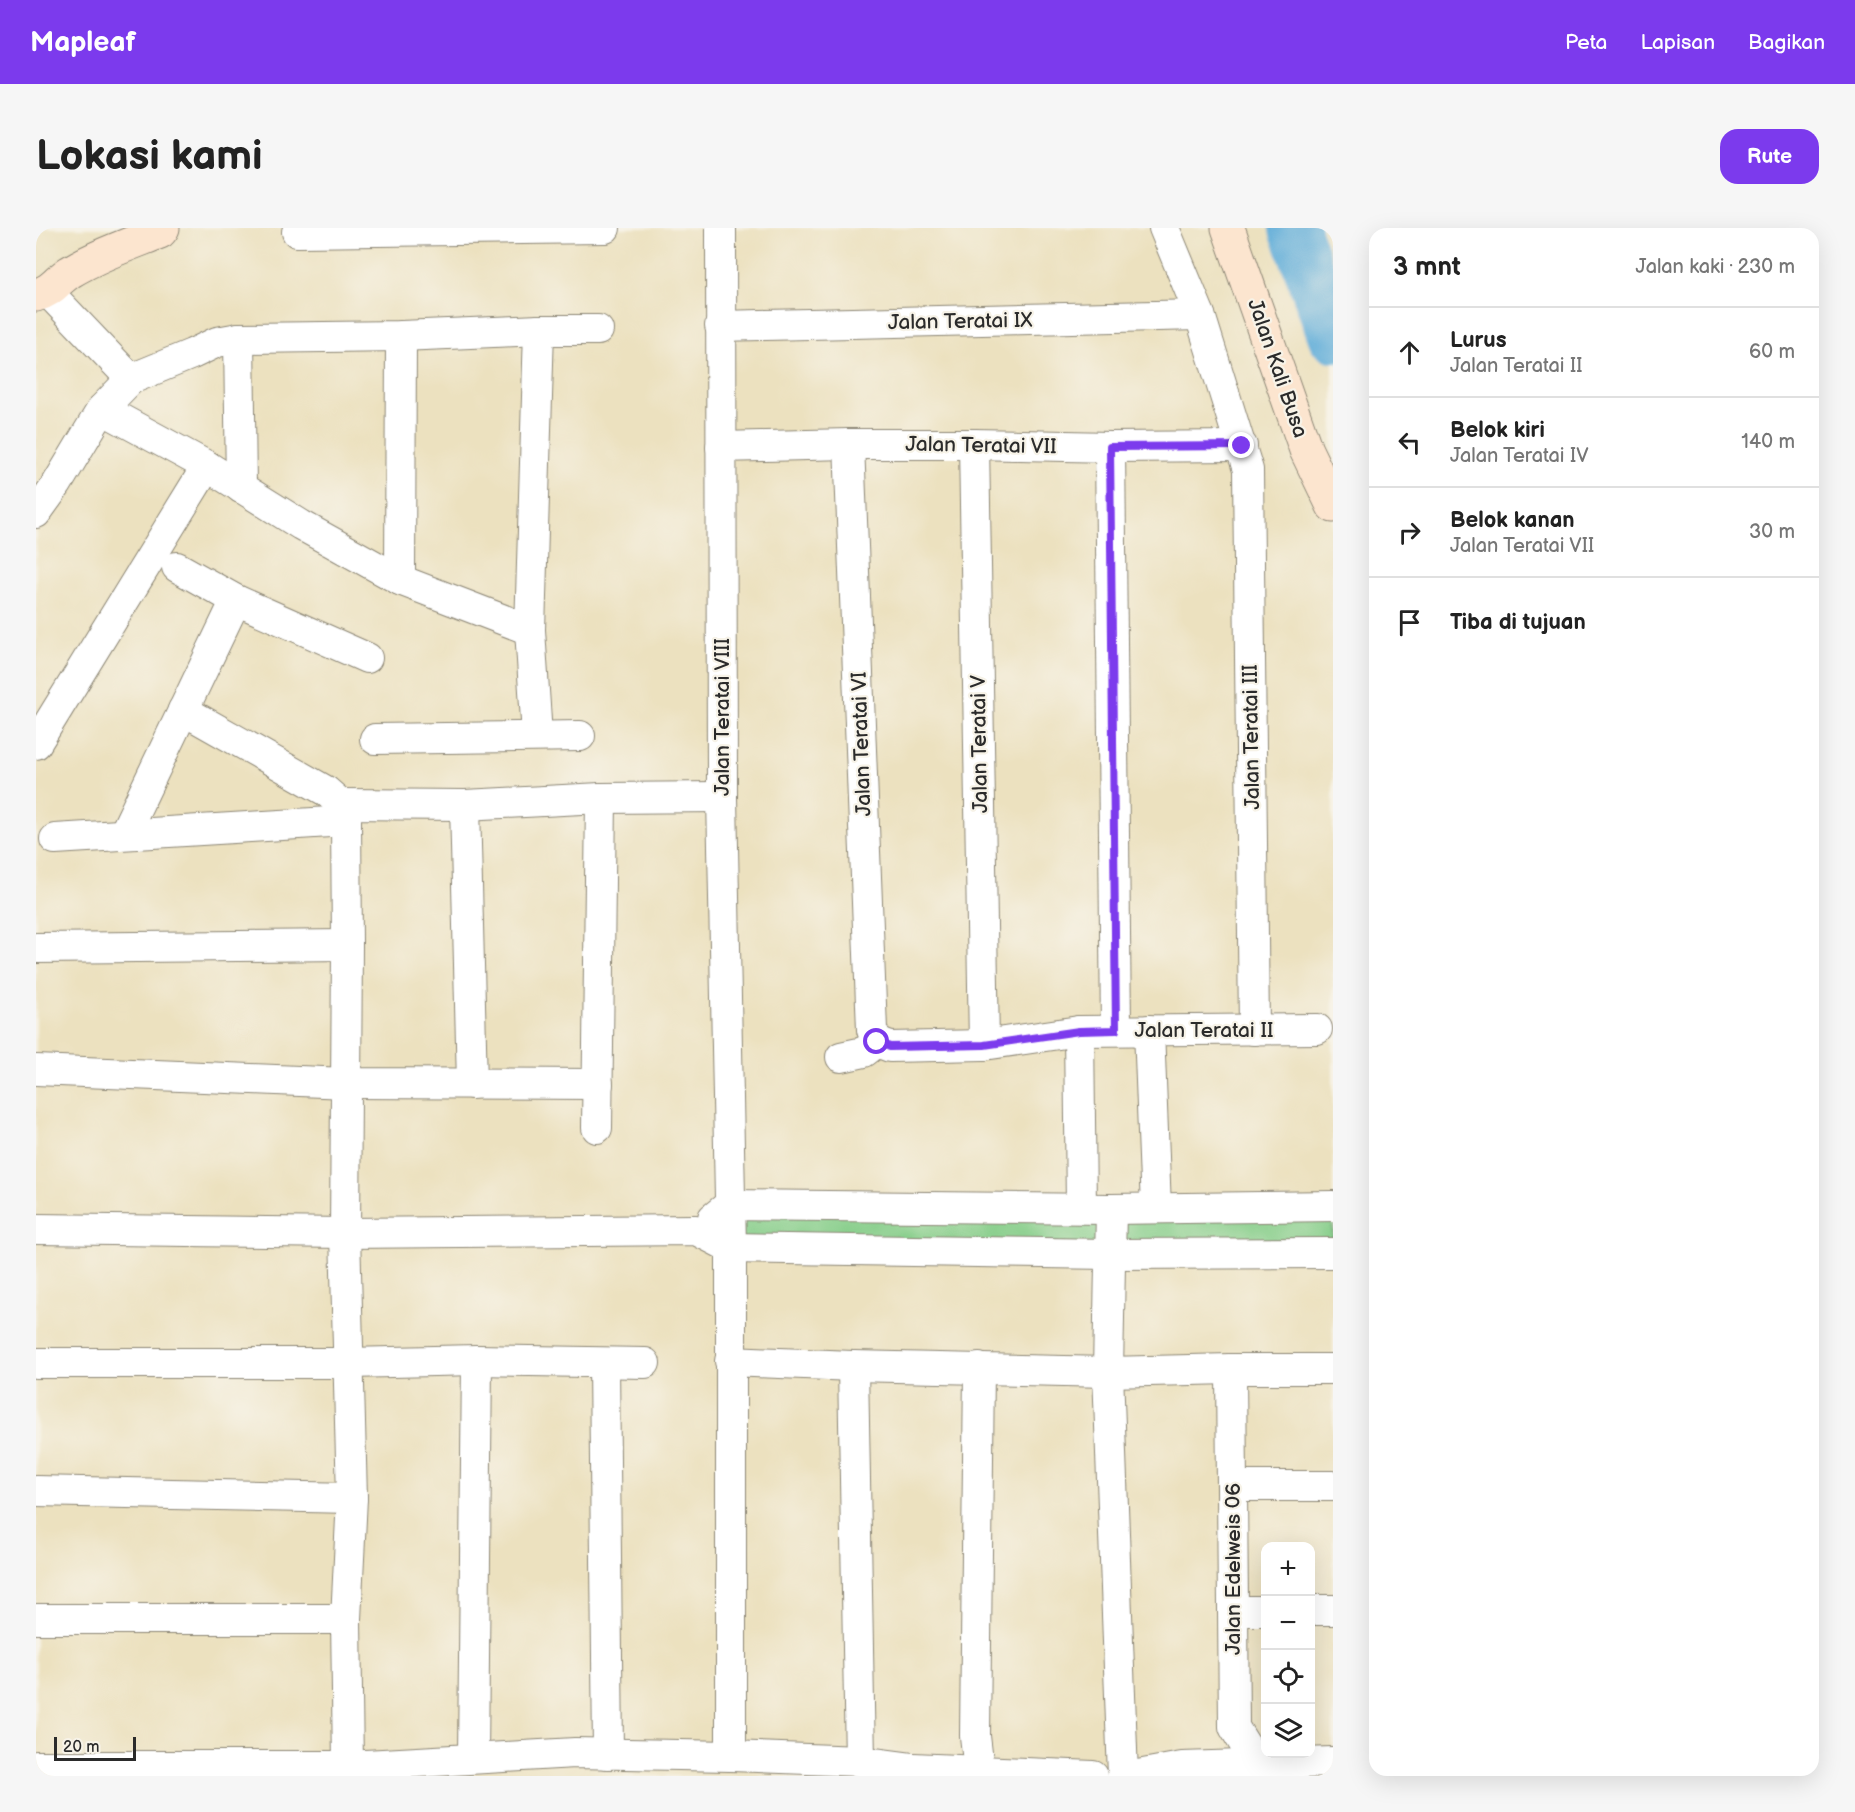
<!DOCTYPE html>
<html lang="id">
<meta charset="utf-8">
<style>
body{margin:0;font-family:"Balsamiq Sans",sans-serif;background:#f6f6f6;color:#222}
.controls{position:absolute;right:18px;bottom:18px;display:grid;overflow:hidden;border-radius:12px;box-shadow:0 6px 24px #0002}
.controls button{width:54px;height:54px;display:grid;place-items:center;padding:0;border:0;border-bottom:2px solid #e0e0e0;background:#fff;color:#222;font:30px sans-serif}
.scale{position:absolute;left:18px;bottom:15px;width:82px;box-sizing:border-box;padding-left:6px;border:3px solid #2b2b2b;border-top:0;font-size:16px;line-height:21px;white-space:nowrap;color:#2b2b2b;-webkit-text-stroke:4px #f7f3e8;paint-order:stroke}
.stop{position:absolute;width:18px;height:18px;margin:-14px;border:4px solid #7c3aed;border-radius:50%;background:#fff}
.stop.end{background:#7c3aed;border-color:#fff;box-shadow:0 2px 6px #0008}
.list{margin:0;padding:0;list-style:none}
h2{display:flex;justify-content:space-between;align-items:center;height:78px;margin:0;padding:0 24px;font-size:26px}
h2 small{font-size:20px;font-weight:400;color:#767676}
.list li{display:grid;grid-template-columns:39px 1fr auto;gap:18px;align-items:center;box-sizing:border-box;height:90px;padding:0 24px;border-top:2px solid #e0e0e0}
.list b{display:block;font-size:22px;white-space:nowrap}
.list p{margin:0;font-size:20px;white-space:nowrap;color:#767676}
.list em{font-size:20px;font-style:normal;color:#767676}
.icon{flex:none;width:33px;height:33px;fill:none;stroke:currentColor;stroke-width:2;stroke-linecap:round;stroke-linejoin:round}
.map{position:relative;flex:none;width:1297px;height:1548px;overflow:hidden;border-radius:18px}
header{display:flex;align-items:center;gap:36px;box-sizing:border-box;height:84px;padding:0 30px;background:#7c3aed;color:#fff}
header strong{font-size:28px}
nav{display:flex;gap:33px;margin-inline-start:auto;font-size:21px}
.intro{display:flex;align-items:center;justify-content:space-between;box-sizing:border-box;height:144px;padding:0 36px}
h1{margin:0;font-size:42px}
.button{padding:15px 27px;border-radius:18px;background:#7c3aed;color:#fff;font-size:21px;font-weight:700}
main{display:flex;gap:36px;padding:0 36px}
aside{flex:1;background:#fff;border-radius:18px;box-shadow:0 6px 24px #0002}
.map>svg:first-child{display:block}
</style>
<header>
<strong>Mapleaf</strong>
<nav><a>Peta</a><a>Lapisan</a><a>Bagikan</a></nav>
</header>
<div class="intro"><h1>Lokasi kami</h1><a class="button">Rute</a></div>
<main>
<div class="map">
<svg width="1297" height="1548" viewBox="0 0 1297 1548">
<rect width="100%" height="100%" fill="#f7f3e8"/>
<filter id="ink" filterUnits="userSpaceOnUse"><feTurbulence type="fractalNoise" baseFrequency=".0167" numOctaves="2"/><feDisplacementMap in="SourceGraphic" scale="12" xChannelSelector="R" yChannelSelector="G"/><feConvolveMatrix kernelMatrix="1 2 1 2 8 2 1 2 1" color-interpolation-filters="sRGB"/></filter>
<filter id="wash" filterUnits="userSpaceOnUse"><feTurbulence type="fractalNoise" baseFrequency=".008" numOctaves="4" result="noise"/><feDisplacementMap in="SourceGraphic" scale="24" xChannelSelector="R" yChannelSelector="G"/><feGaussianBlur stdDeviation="1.35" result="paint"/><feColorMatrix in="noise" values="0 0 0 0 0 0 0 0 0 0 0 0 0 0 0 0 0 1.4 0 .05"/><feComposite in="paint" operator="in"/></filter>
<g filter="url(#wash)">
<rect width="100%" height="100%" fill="#ece1bf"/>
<polygon fill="#86ce8a" stroke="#587c5a" stroke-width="1.5" points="693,977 1297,978 1297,1025 695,1020"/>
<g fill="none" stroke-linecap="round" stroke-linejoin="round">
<polyline stroke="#60add9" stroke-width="50" points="1258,0 1297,109"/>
</g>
</g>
<g filter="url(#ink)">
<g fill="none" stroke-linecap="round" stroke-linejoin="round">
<defs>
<g id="street">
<polyline points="685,0 686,569 695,1020 695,1528"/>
<polyline points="1128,0 1164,87 1212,242 1218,802"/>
<polyline points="261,4 569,0"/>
<polyline points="12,64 95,151"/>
<polyline points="684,98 1164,87"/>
<polyline points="203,110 205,260"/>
<polyline points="813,216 836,802 841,814"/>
<polyline points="938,216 948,817"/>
<polyline points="685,219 813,216 938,216 1074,219 1206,218"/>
<polyline points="1074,219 1080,802"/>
<polyline points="0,285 21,256 66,181"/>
<polyline points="141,339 200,372 331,430"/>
<polyline points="364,352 365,108"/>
<polyline points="494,402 364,352 265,297 171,238 66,181 95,151 156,126 181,114 203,110 365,108 503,102 562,102"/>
<polyline points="147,482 290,563 305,576"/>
<polyline points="501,508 494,402 503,102"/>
<polyline points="339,511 544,508"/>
<polyline points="0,516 171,238"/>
<polyline points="429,577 436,856"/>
<polyline points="88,606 200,372"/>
<polyline points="19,611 310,593"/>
<polyline points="0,720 311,717"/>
<polyline points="1113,802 1120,980"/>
<polyline points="1043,803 1045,980"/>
<polyline points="841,814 854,819 948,817 1043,803 1281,801"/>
<polyline points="805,829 828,824 841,814"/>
<polyline points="0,842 310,855 562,856"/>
<polyline points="561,900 565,570"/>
<polyline points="1075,981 1072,1144 1087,1548"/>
<polyline points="677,990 693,977 1075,981 1297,978"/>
<polyline points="0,1001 309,1005 660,1002 695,1020 1074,1026 1297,1025"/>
<polyline points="694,1133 817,1138 1072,1144 1195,1141 1297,1141"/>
<polyline points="0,1135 313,1135 441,1132 609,1135"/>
<polyline points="568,1135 572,1526"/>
<polyline points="817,1138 824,1533"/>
<polyline points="1195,1141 1198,1499 1220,1535"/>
<polyline points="1196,1258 1297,1258"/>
<polyline points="0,1263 316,1270"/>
<polyline points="1274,1382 1297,1382"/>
<polyline points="1197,1383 1230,1383"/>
<polyline points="0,1391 310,1391"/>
<polyline points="437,1529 441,1132"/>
<polyline points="0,1538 312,1538 539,1525 695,1528 824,1533 877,1540 1057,1548"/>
<polyline points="312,1538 310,1391 316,1270 309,1005 311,717 310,593 305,576 429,577 565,570 686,569"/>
<polyline points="943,1542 939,1508 943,1140"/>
<polyline points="1096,1548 1146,1539 1297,1534"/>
</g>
<g id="secondary">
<polyline points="1192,0 1270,222 1297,278"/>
<path d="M 0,67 C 18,62 20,53 34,44 C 62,27 94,16 124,4 L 127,0"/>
</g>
</defs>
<use href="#street" stroke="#8c8675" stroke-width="32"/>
<use href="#secondary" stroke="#8c8675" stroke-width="35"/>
<use href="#street" stroke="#fff" stroke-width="30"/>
<use href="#secondary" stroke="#fce5cf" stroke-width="33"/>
</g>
</g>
<g fill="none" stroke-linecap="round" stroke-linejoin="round" filter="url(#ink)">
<polyline stroke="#7c3aed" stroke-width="8" points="841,814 854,819 948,817 1043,803 1080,802 1074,219 1206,218"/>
</g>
<g text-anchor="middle" stroke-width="4.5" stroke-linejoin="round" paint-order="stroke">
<g font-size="21" fill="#2b2b2b" stroke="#f7f3e8">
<text transform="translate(924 93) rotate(-1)" y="7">Jalan Teratai IX</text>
<text transform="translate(1242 140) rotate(71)" y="7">Jalan Kali Busa</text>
<text transform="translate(945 217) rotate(1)" y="7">Jalan Teratai VII</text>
<text transform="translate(686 489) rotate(-90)" y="7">Jalan Teratai VIII</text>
<text transform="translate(1215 509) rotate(-91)" y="7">Jalan Teratai III</text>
<text transform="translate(825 516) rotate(-92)" y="7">Jalan Teratai VI</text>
<text transform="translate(943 516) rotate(-91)" y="7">Jalan Teratai V</text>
<text x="1168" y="809">Jalan Teratai II</text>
<text transform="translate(1197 1341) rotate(-90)" y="7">Jalan Edelweis 06</text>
</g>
</g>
</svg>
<div class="controls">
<button>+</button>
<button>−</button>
<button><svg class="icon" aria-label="locate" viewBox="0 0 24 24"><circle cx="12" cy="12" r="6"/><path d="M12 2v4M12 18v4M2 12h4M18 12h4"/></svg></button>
<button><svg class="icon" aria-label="layers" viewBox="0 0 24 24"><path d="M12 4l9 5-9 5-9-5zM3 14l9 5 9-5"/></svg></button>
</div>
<div class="scale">20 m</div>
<div class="stop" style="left:841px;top:814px"></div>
<div class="stop end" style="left:1206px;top:218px"></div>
</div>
<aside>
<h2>3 mnt<small>Jalan kaki · 230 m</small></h2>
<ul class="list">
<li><svg class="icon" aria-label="ahead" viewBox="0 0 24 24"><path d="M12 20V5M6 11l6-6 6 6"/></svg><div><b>Lurus</b><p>Jalan Teratai II</p></div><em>60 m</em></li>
<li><svg class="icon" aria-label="left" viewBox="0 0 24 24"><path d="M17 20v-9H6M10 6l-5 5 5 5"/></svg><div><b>Belok kiri</b><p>Jalan Teratai IV</p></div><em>140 m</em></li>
<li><svg class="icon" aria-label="right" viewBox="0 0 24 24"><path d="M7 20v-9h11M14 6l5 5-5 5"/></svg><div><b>Belok kanan</b><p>Jalan Teratai VII</p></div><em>30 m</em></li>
<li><svg class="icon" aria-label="arrive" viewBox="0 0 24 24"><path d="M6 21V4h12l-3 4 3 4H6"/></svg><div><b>Tiba di tujuan</b></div></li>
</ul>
</aside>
</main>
